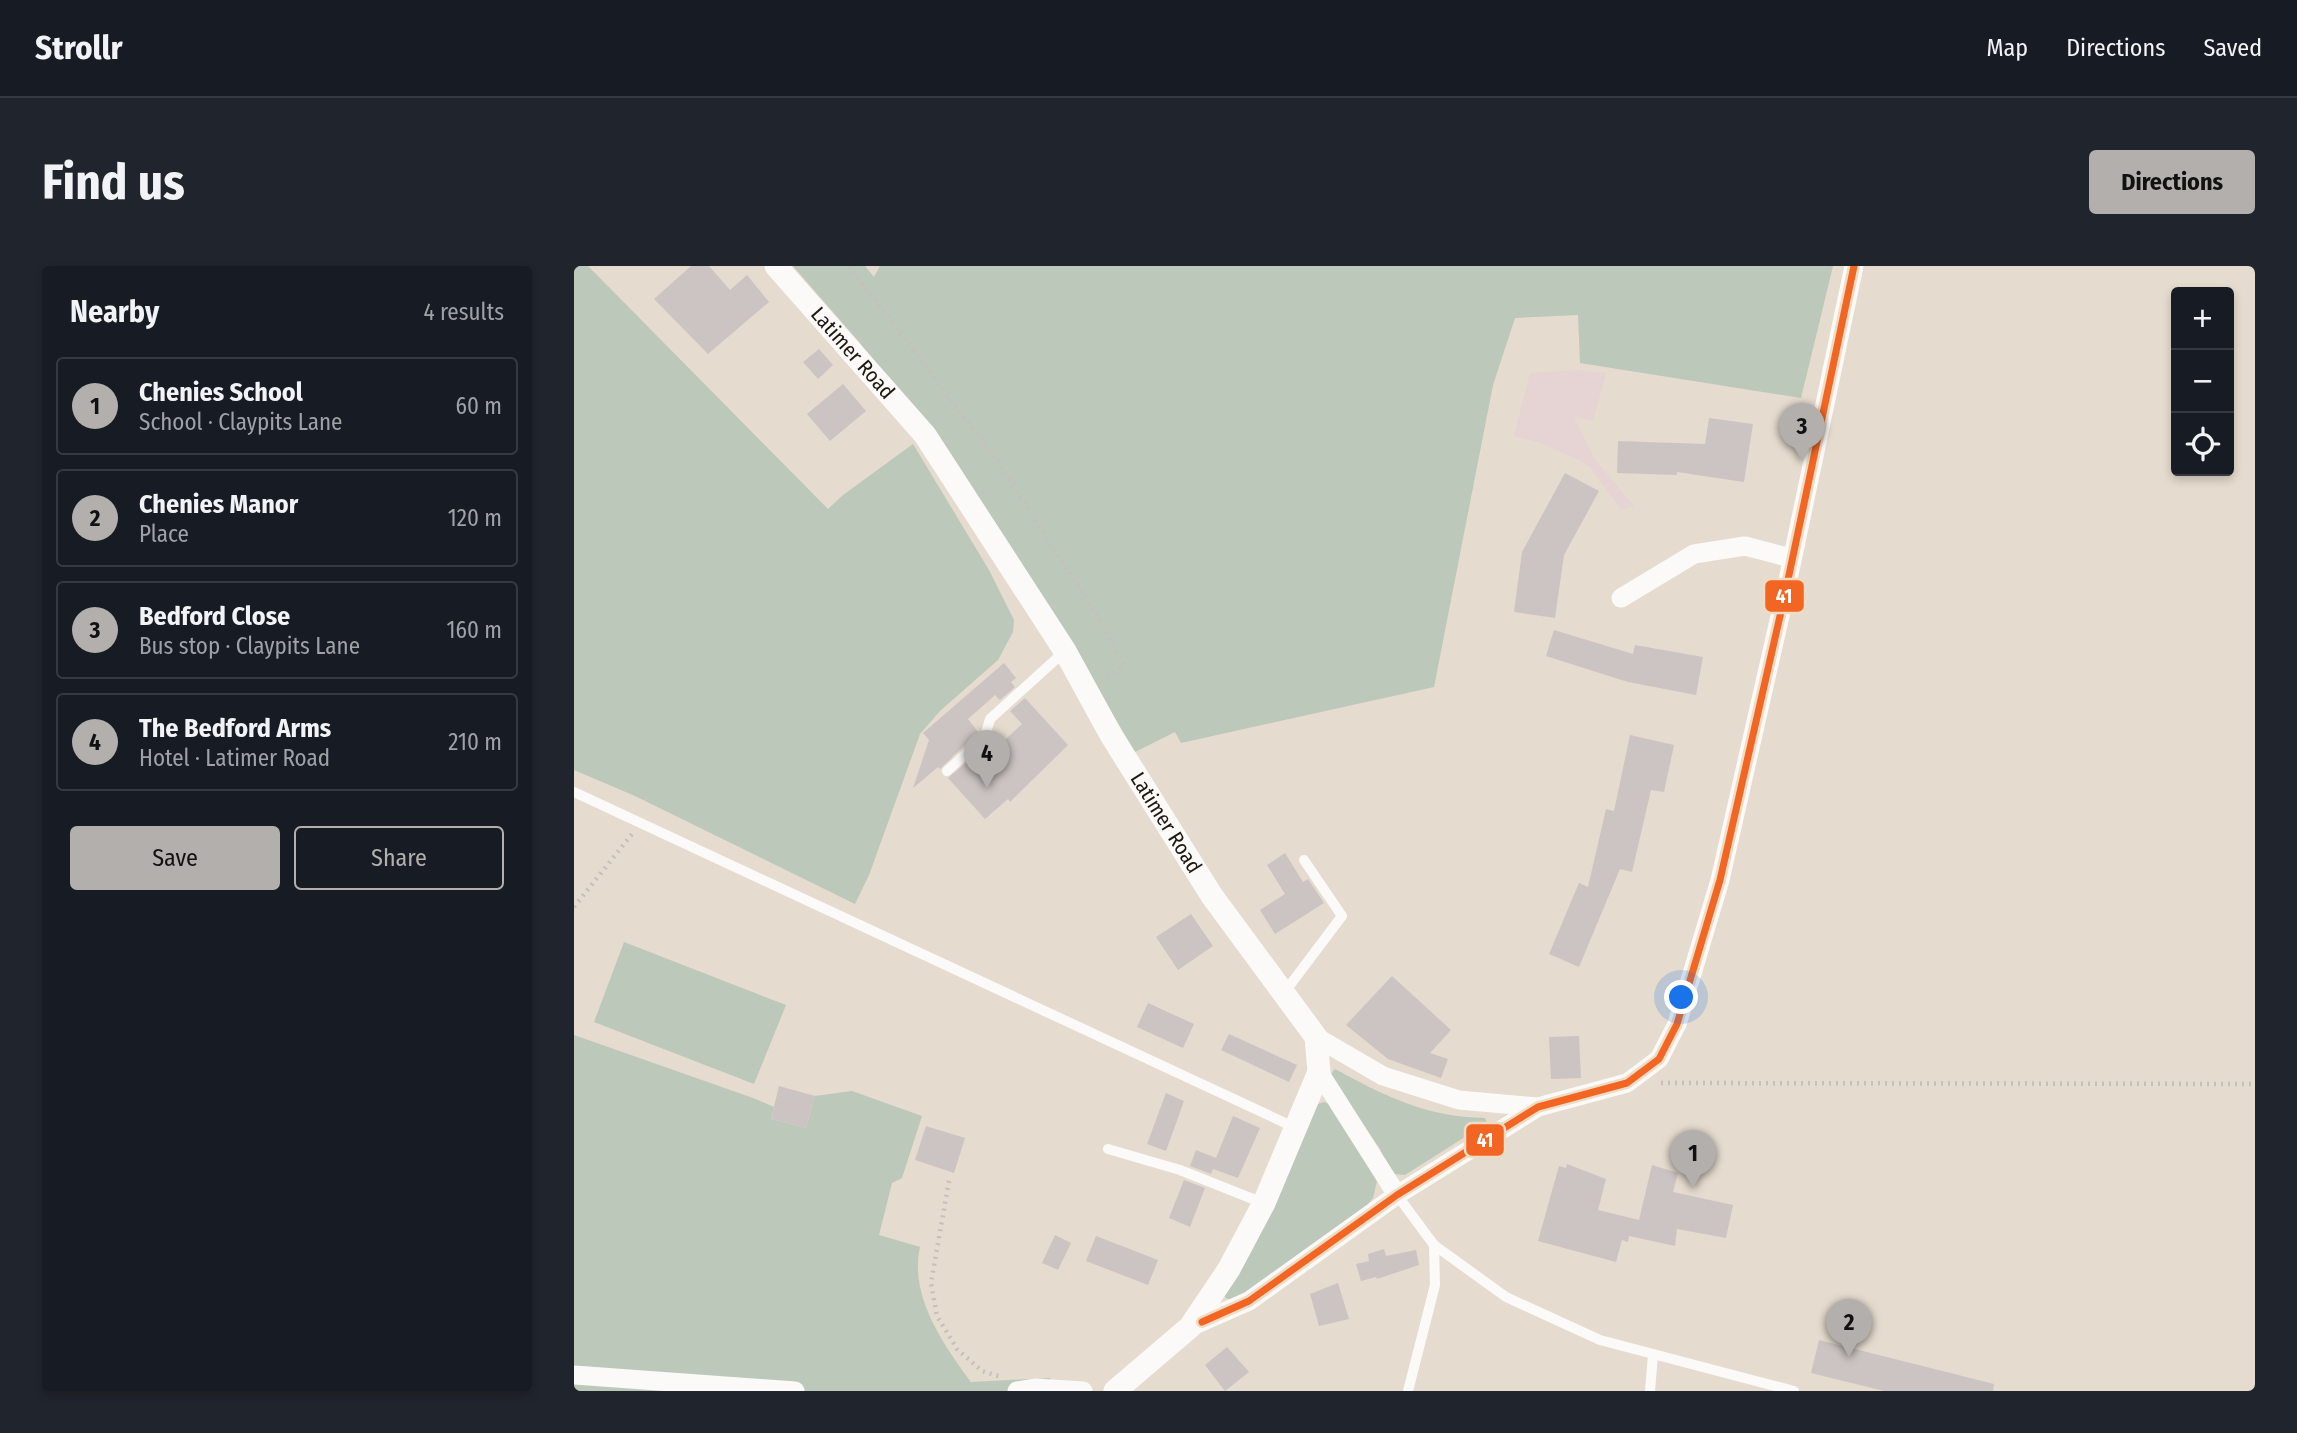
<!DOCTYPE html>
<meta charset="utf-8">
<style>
body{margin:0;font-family:"Fira Sans Condensed",sans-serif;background:#20242c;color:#f1f3f6}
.controls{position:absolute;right:21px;top:21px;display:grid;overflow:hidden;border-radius:7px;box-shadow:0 4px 10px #0003}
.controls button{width:63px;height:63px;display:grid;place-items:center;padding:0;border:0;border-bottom:2px solid #363941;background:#171b24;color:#f1f3f6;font:35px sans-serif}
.you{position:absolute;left:1108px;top:732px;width:24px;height:24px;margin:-18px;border:5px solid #fff;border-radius:50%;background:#1a73e8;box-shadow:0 0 0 10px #1a73e833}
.badge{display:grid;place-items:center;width:46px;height:46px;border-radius:50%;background:#b2afac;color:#111;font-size:23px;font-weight:700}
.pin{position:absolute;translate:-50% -58px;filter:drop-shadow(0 2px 4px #0008)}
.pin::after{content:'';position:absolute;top:37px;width:24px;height:21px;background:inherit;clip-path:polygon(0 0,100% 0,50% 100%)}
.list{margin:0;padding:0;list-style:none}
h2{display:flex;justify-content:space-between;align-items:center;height:91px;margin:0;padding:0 28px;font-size:30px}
h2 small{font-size:23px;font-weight:400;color:#9ea1a6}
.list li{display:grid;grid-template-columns:46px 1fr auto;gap:21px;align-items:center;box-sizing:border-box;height:98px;margin:0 14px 14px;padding:0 14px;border:2px solid #363941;border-radius:7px}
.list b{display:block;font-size:26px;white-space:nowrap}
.list p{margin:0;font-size:23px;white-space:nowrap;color:#9ea1a6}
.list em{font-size:23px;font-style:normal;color:#9ea1a6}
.actions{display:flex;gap:14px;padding:21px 28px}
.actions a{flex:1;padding:16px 0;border:2px solid #b2afac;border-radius:7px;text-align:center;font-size:24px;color:#b2afac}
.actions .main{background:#b2afac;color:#111}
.icon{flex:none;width:38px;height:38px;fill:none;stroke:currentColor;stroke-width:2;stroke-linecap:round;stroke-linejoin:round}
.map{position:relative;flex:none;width:1681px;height:1125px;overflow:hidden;border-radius:7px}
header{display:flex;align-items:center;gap:42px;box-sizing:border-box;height:98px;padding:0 35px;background:#171b24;border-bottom:2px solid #363941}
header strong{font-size:33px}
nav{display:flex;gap:38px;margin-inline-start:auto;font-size:24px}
.intro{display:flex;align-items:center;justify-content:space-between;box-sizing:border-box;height:168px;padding:0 42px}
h1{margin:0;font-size:49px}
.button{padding:18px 32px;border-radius:7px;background:#b2afac;color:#111;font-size:24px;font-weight:700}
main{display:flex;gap:42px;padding:0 42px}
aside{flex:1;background:#171b24;border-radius:7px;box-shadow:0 4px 10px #0003}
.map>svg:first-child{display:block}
</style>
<header>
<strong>Strollr</strong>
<nav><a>Map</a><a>Directions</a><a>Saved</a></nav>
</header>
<div class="intro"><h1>Find us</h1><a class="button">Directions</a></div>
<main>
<aside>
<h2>Nearby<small>4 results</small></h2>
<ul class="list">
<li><span class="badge">1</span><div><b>Chenies School</b><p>School · Claypits Lane</p></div><em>60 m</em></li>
<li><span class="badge">2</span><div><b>Chenies Manor</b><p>Place</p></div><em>120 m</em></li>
<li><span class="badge">3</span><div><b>Bedford Close</b><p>Bus stop · Claypits Lane</p></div><em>160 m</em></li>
<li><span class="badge">4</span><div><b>The Bedford Arms</b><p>Hotel · Latimer Road</p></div><em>210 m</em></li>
</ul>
<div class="actions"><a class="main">Save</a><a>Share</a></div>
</aside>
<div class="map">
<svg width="1681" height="1125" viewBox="0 0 1681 1125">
<rect width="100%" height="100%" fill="#e5dbce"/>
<polygon fill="#e6d3d3" points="1007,104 1032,107 1019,155 1000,151 1020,192 1060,240 1047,244 1017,202 1005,194 964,176 940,170 956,107"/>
<g fill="#bcc8b9">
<polygon points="0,0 14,0 254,243 269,229 339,178 415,304 440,354 439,366 424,394 366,445 346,468 295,609 281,638 61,530 0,504"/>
<polygon points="219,0 291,0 300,11 306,0 1259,0 1227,132 1006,97 1004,49 941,52 919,119 860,421 607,477 601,466 561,486 505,391 381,200 286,77"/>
<polygon points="50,676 212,739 180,818 20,756"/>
<path d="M 0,769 L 179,832 L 200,841 L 197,853 L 232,862 L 241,830 L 278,825 L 348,850 L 328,912 L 318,917 L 305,969 L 346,981 C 335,1030 369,1078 397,1116 L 476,1112 L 479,1125 L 0,1125 Z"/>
<path d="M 761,803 C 811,830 852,851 911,852 L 913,857 L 831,909 L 820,908 L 814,902 L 806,883 L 760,816 L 757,808 Z"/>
<polygon points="750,836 758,839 803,915 799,932 792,941 660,1035 652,1032 650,1029 740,844 744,838"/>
</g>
<g fill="#ccc4c3">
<polygon points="117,0 135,0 156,24 173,9 195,36 134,88 80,33"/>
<polygon points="245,83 259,99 244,113 229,96"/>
<polygon points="269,118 292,145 256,175 233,148"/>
<polygon points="1135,152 1179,158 1170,216 1103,206 1103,209 1043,207 1044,175 1131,178"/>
<polygon points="991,207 1025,225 990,289 981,352 940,346 948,286"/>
<polygon points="980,364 1059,388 1061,379 1129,391 1122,429 1054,416 972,390"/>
<polygon points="430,397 442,412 437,416 441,421 426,434 421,429 394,453 404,466 366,503 364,501 339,522 355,474 349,467"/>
<polygon points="451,432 494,479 436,536 434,533 411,553 374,512 415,477 420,484 448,458 436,445"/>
<polygon points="1056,469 1100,479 1090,526 1077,524 1058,606 1046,603 1005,701 975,688 1005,617 1014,621 1032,543 1040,545"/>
<polygon points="711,587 729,616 734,613 750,637 701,668 686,644 711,628 693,599"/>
<polygon points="617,648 639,680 604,704 582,671"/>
<polygon points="818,710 877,764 856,787 874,793 867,812 814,793 772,759"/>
<polygon points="574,737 620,758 609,782 563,761"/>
<polygon points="655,768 723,799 715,816 647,784"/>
<polygon points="1005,770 1007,812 977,813 975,771"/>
<polygon points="205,820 241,830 232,862 197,853"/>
<polygon points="592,827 610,835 592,885 573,878"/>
<polygon points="659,850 686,862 664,912 639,903 637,908 616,900 622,884 642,892"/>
<polygon points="352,860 391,872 380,907 341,894"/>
<polygon points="993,898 1032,913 1024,944 1065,954 1078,899 1104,907 1099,926 1159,939 1152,972 1103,963 1101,980 1055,970 1054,976 1048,974 1042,996 964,975 985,900 992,902"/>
<polygon points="610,914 631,922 616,961 595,952"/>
<polygon points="481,969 497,977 484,1004 468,997"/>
<polygon points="522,970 584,994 574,1019 512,995"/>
<polygon points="810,983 812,990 842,984 845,999 803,1013 802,1011 787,1015 782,998 795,995 794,988"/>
<polygon points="764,1017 775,1053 745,1060 736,1028"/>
<polygon points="1245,1074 1420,1118 1419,1125 1310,1125 1237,1107"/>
<polygon points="653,1081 675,1106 651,1125 631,1099"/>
</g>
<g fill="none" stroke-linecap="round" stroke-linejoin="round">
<g stroke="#c5c0bc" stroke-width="4.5" stroke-dasharray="2 5" stroke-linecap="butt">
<polyline points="275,0 424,196 529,359 550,399 530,413"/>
<polyline points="0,641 58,568"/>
<polyline points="1087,817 1681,818"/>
<polyline points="375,915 357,1017 363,1050 383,1083 408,1105 428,1111"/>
</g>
<g stroke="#fbfaf8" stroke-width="10">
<polyline points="373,505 411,470 416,453 491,385"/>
<polyline points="0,526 722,862"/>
<polyline points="710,727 768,650 730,594"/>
<polyline points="534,883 606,904 689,937"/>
<polyline points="823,929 860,979 932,1031 1026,1074 1220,1125"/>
<polyline points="834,1125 861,1019 860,979"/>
<polyline points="1076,1125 1079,1089"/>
</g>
<g stroke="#fbfaf8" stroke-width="19">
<polyline points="1047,332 1120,288 1171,280 1217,292"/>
<polyline points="742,771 809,810 885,834 964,841"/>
<polyline points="745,806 823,929"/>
<polyline points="616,1061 675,1035 823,929 964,841 1053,817 1085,793 1103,758 1146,614 1211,328 1280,0"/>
<polyline points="0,1109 221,1125"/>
<polyline points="443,1125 462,1122 509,1125"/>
</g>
<path stroke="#fbfaf8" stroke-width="23" id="s1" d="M 202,0 L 351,169 L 491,385 L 537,469 L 638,630 L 742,771 L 745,806 L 690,937 L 655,1003 L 616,1061 L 541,1125"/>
<defs>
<polyline id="bus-1" points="628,1056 675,1035 823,929 964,841 1053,817 1085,793 1103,758 1146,614 1211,328 1280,0"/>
</defs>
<use href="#bus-1" stroke="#eedcc5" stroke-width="12"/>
<use href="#bus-1" stroke="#f26522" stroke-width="7"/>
</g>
<g text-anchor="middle" stroke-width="6" stroke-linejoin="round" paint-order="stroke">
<g font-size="21" fill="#1e170f" stroke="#eedcc5">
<text dy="7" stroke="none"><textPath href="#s1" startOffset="116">Latimer Road</textPath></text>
<text dy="7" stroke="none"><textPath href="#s1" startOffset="682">Latimer Road</textPath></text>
</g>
</g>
<g stroke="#eedcc5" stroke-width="2.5">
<rect x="1190" y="313" width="41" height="34" rx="7" fill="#f26522"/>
<rect x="891" y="857" width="40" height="34" rx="7" fill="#f26522"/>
</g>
<g font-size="19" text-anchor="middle" font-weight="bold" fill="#fff">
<text x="1210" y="337">41</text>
<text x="911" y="881">41</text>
</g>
</svg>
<div class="controls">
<button>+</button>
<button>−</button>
<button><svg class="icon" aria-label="locate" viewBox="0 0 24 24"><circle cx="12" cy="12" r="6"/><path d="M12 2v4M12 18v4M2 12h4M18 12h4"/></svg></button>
</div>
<div class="you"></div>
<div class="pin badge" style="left:1119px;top:922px">1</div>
<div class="pin badge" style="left:1275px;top:1091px">2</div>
<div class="pin badge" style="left:1228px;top:195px">3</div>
<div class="pin badge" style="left:413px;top:522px">4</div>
</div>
</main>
